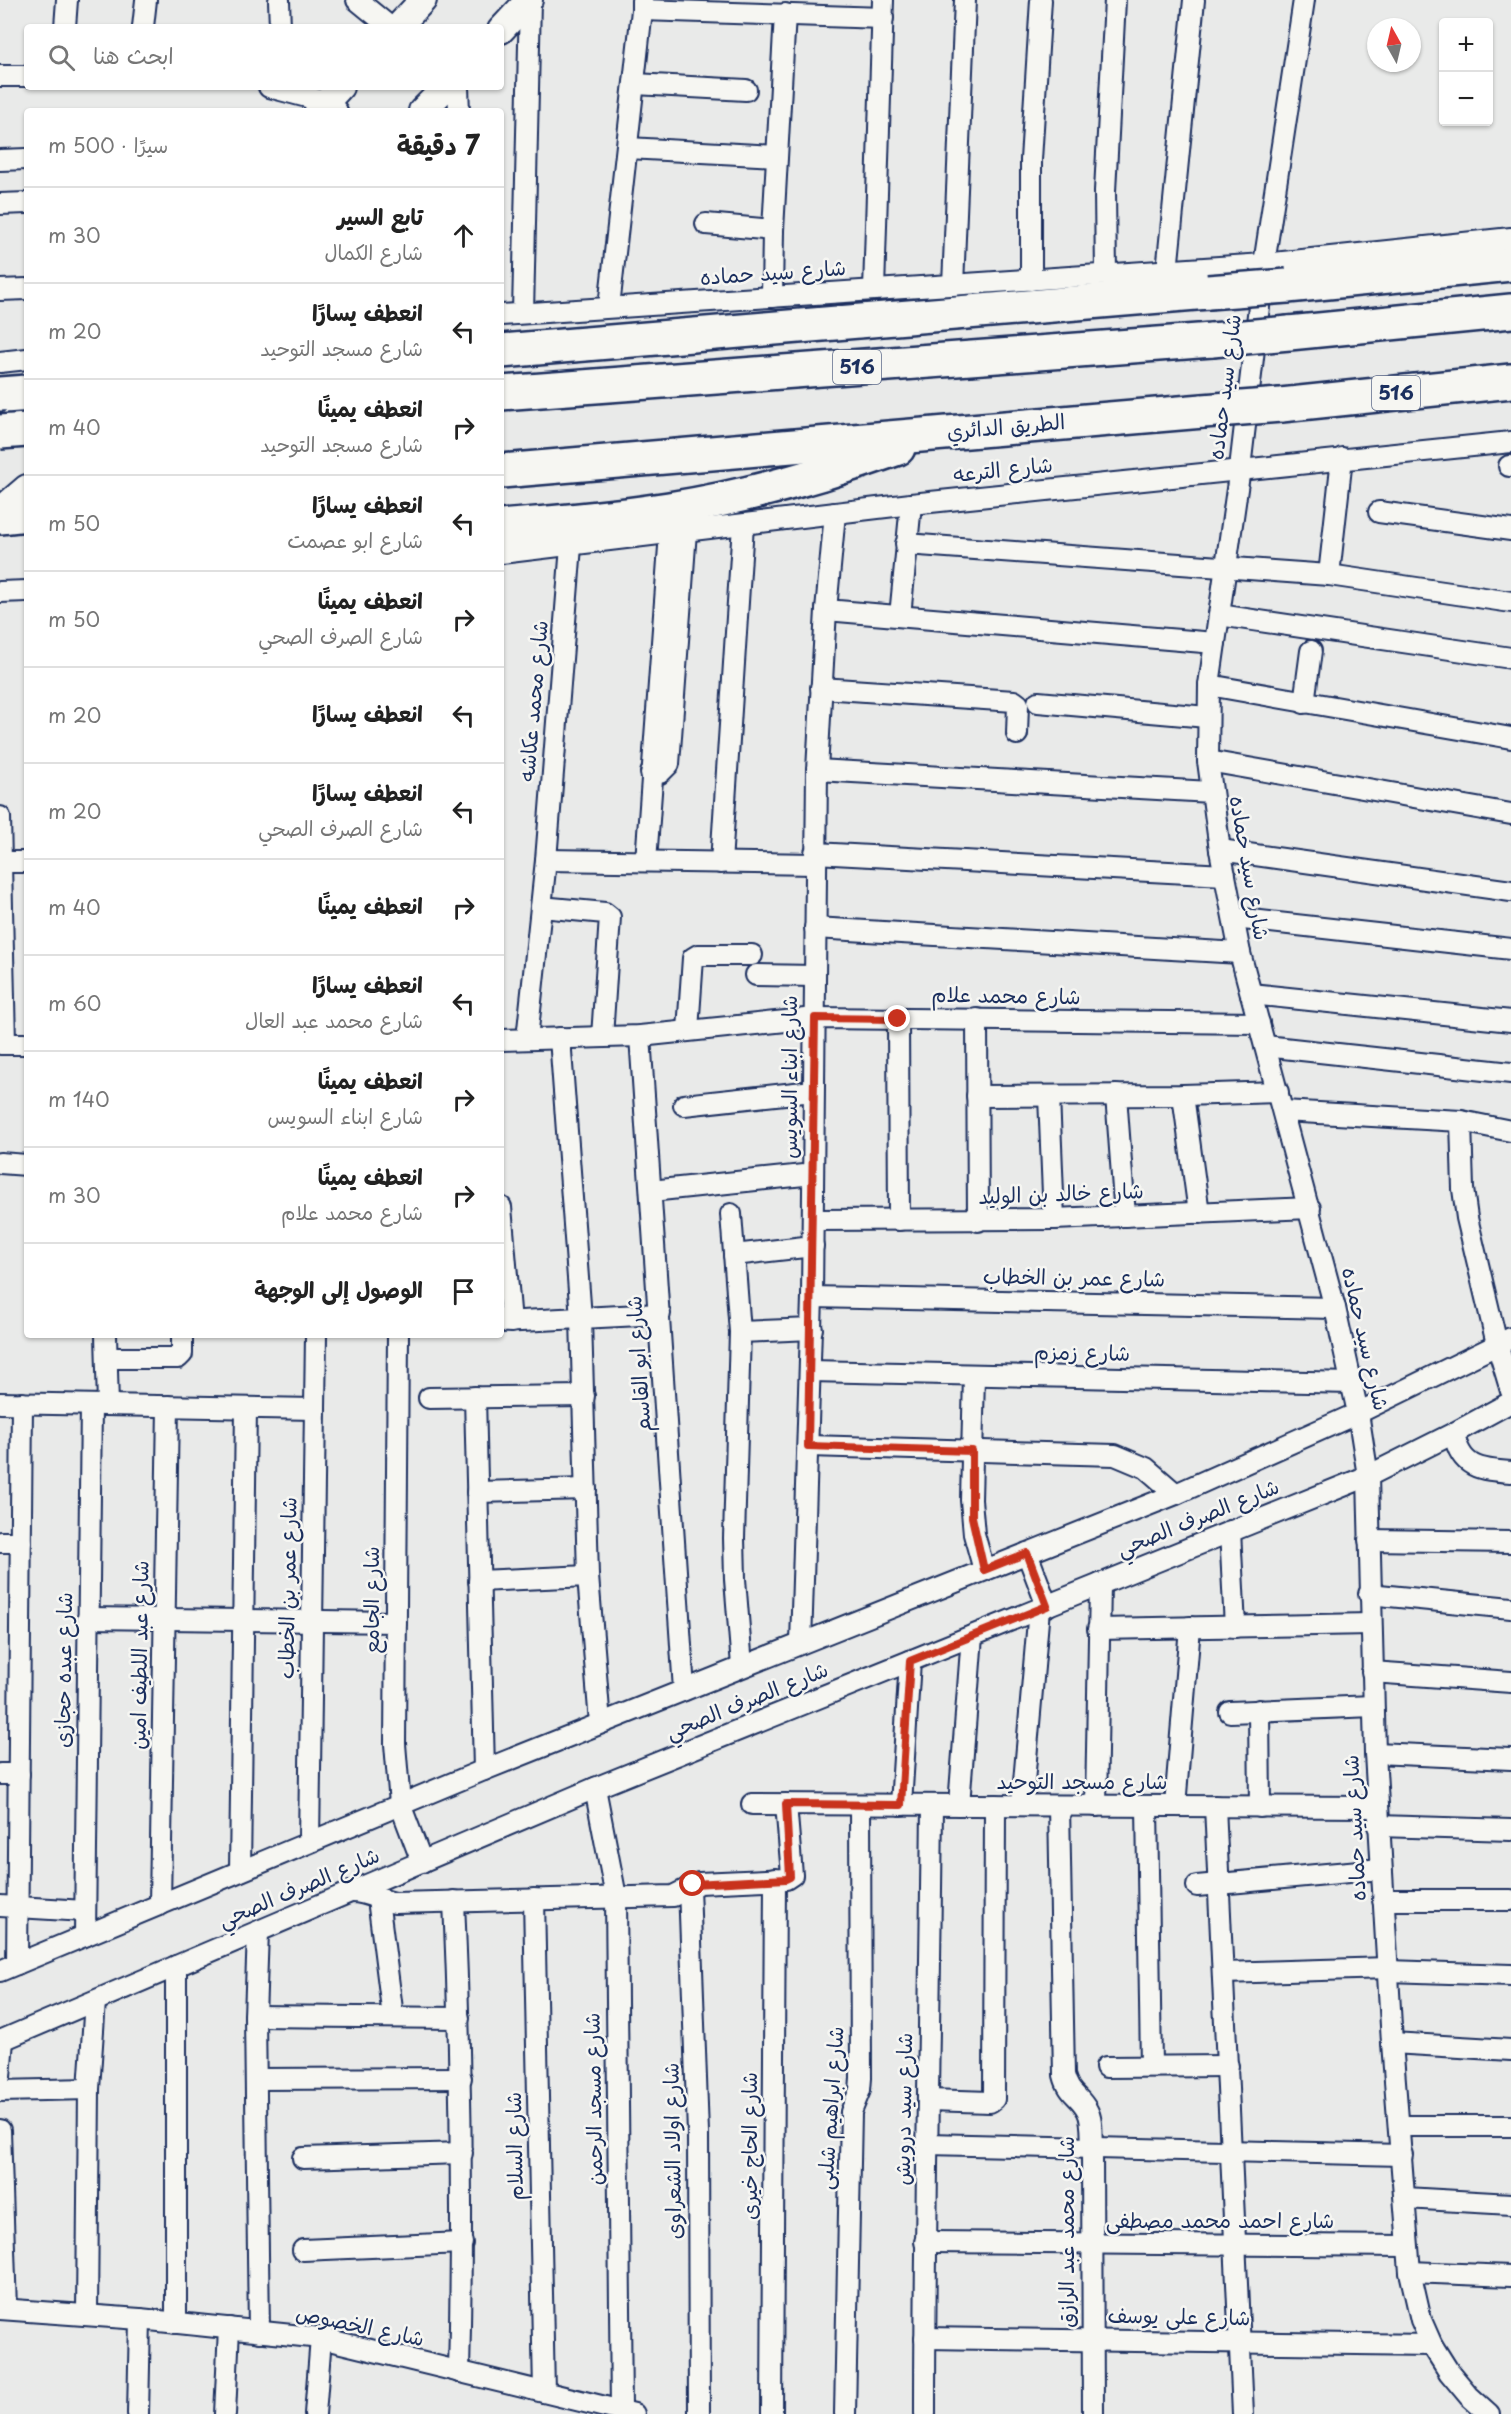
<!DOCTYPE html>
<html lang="ar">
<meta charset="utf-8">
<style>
body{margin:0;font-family:"Playpen Sans","Playpen Sans Arabic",sans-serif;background:#f6f6f6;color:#222;direction:rtl}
.controls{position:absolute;right:18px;top:18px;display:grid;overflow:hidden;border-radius:6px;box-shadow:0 2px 4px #0004}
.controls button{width:54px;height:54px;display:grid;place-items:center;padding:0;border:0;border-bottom:2px solid #e0e0e0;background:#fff;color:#222;font:30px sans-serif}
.compass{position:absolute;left:1367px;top:18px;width:54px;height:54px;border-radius:50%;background:#fff;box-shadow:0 2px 4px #0004;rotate:352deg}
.stop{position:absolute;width:18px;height:18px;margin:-14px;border:4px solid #c8321e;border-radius:50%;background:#fff}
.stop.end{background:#c8321e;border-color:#fff;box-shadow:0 2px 6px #0008}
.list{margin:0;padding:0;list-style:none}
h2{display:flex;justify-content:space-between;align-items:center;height:78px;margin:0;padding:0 24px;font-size:26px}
h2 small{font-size:20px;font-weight:400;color:#767676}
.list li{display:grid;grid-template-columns:39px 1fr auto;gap:18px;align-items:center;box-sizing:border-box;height:96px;padding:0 24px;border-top:2px solid #e0e0e0}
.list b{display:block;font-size:22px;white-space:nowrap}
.list p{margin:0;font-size:20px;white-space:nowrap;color:#767676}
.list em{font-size:20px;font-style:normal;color:#767676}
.icon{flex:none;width:33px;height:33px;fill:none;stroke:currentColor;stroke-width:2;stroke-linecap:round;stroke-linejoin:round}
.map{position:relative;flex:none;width:1511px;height:2414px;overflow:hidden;direction:ltr}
.search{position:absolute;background:#fff;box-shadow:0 2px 4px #0004;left:24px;top:24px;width:480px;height:66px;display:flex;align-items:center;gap:15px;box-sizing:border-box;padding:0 21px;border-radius:6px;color:#767676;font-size:22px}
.panel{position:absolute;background:#fff;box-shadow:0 2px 4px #0004;left:24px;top:108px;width:480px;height:1230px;border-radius:6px;direction:rtl}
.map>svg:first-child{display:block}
</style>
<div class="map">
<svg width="1511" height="2414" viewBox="0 0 1511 2414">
<rect width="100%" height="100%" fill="#e9eae9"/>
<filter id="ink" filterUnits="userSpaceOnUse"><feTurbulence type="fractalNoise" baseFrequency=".0167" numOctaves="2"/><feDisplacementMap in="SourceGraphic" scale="12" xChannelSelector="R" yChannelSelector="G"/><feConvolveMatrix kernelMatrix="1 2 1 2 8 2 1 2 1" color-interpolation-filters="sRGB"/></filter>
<g filter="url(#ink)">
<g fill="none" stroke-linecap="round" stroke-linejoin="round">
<defs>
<g id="minor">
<polyline points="279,0 280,27"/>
<polyline points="357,0 390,27"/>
<polyline points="1304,0 1264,264 1240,468 1209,685 1208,761 1220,850 1240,953 1335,1308 1358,1413 1368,1476 1375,1753 1392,2043 1410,2272 1421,2320 1432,2345 1449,2372 1469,2396 1489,2414"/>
<polyline points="642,10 883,18"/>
<polyline points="65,27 67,0"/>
<polyline points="143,27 146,0"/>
<polyline points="0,76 27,76"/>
<polyline points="635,84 746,90"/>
<polyline points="269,87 326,102 337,111"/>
<polyline points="458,87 459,111"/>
<polyline points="628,148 777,156"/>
<polyline points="0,160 27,159"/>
<polyline points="0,204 27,203"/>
<polyline points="706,224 773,230"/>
<polyline points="1167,271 1194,0"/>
<polyline points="1106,275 1105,191 1115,0"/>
<polyline points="1031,280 1031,160 1041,0"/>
<polyline points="953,285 965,0"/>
<polyline points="0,290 27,289"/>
<polyline points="874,290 883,0"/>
<polyline points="772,297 773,230 785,14"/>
<polyline points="609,307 642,10 642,0"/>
<polyline points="523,313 530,0"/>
<polyline points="501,315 1264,264 1511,238"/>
<polyline points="0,362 27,359"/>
<polyline points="1509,466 1511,466"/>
<polyline points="1379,512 1511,530"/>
<polyline points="906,544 1329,575 1511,602"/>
<polyline points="501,553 911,504 1511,442"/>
<polyline points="1329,575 1342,458"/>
<polyline points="0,592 27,591"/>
<polyline points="826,610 1215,643"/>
<polyline points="1219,615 1511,658"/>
<polyline points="900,616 911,504"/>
<polyline points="1209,685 1511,738"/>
<polyline points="821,688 1014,701 1018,704 1017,734"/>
<polyline points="1038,702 1207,717"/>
<polyline points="1304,703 1311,651"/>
<polyline points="1208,761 1511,814"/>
<polyline points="817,770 1211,792"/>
<polyline points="651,773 660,773 669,764 686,531"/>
<polyline points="0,817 5,1044"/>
<polyline points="1220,850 1511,891"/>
<polyline points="815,853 1225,875"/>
<polyline points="546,860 815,864"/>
<polyline points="646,861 670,533"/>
<polyline points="1,862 27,862"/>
<polyline points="721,863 743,525"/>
<polyline points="541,907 605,913 610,917 602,1037"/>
<polyline points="1234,918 1511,949"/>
<polyline points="815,928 1240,953"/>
<polyline points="756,975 815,976"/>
<polyline points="1251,994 1511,1021"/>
<polyline points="898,1019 899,1220"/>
<polyline points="977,1019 978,1221"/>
<polyline points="688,1030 693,958 698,955 752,955"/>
<polyline points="640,1036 684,1690"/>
<polyline points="560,1038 581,1318 588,1576 600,1723"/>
<polyline points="527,1039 546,860 571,546"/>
<polyline points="501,1040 640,1036 815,1018 1259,1023"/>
<polyline points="0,1044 27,1044"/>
<polyline points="1265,1046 1511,1073"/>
<polyline points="1116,1095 1125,1216"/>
<polyline points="1183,1095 1199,1213"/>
<polyline points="977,1096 1183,1095 1278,1092"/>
<polyline points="1049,1096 1054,1219"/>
<polyline points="684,1105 813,1091"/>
<polyline points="1283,1111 1461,1121 1511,1131"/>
<polyline points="1461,1121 1463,1189 1467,1218 1497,1344 1511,1391"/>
<polyline points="0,1163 27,1165"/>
<polyline points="651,1191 813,1174"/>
<polyline points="501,1207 511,1322"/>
<polyline points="731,1214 740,1332 734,1538 735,1579 742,1666"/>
<polyline points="813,1220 1054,1219 1310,1208"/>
<polyline points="734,1255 813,1246"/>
<polyline points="812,1297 1335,1308"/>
<polyline points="501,1322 660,1314"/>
<polyline points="740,1332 812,1329"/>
<polyline points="106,1335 108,1405"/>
<polyline points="398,1335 395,1744 400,1804 422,1862"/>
<polyline points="107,1358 178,1358 182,1354 182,1335"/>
<polyline points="810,1371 1352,1383"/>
<polyline points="974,1375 971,1500 974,1534 984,1570"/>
<polyline points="475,1397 484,1770"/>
<polyline points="429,1398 584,1396"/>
<polyline points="0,1403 315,1409"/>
<path d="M 1454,1433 C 1460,1468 1480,1470 1511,1472"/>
<polyline points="809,1446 1115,1455 1146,1468 1176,1494"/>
<polyline points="477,1492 586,1489"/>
<polyline points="1230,1531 1235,1627"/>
<polyline points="1369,1540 1511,1542"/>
<polyline points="0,1542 21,1542"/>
<polyline points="1027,1553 1047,1606"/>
<polyline points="479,1581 588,1576"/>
<polyline points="1369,1594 1511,1608"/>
<polyline points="88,1618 396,1622"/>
<polyline points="1098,1629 1371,1624"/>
<polyline points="801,1643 812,1297 817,770 826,610 835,513"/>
<polyline points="1372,1672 1511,1682"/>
<polyline points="1259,1710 1260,1807"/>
<polyline points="1230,1712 1373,1706"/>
<polyline points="1375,1753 1511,1759"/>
<polyline points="0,1774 19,1774"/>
<polyline points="595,1788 616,1897 621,2411"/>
<polyline points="752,1804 1378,1807"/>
<polyline points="901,1805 910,1661"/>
<polyline points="959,1805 972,1636"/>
<polyline points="1022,1805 1039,1609"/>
<path d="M 1059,1806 L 1064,2075 C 1069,2095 1079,2095 1087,2110 C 1093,2120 1091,2136 1092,2148 L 1093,2414"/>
<polyline points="1096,1806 1100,1584"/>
<polyline points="1147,1806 1151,2066"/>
<polyline points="1175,1806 1190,1627"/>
<polyline points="1215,1806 1243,2414"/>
<polyline points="1378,1826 1511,1830"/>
<polyline points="309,1842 316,1335"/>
<polyline points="240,1871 246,1408"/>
<polyline points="1197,1886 1381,1869"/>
<polyline points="689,1887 698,2133 699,2414"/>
<path d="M 352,1892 C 366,1892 380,1900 395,1903 L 673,1896 L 699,1883 L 786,1879 L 792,1875 L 786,1804"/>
<polyline points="378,1899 393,2017"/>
<polyline points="534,1899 544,2392"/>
<polyline points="1383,1900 1511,1900"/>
<path d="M 454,1901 C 461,2058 463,2215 459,2372"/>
<polyline points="160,1905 168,1406"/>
<polyline points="0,1906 85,1911"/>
<polyline points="258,1932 255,2016 259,2332"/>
<polyline points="85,1936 91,1405"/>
<polyline points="17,1964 22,1403"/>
<polyline points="0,1971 484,1770 1176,1494 1358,1413 1511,1338"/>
<polyline points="1388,1971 1511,1975"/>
<polyline points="1224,1973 1388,1968"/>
<polyline points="255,2016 459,2018"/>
<polyline points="0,2041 595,1788 1368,1476 1454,1433 1511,1402"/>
<polyline points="1392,2043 1511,2050"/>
<polyline points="1106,2067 1228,2066"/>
<polyline points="0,2077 3,2040"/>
<polyline points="256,2079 461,2078"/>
<polyline points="0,2091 89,2089"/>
<polyline points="929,2100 990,2102 994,2099 995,1805"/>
<polyline points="1399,2126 1511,2126"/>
<polyline points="0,2130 6,2309"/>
<polyline points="927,2144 1402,2155"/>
<polyline points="303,2158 462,2153"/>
<polyline points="1405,2198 1511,2204"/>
<polyline points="925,2242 1406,2246"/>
<polyline points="303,2250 462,2243"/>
<polyline points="1410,2272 1511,2276"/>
<polyline points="0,2309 140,2319 321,2338 634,2414"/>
<polyline points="87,2314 89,2089 95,2001"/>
<polyline points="176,2323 176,1966"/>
<polyline points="925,2338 1432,2345"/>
<polyline points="138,2414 140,2319"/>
<polyline points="225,2414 229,2328"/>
<polyline points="315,2414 321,2338"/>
<polyline points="772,2414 775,1879"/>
<polyline points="845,2414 851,2112 860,2090 861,2078 860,1805"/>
<path d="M 925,2414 C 925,2211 930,2008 932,1805"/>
</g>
<g id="tertiary">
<polyline points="398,27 423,0"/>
<polyline points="501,30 529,0"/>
<polyline points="318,111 340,87"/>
<polyline points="422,111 446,87"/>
<polyline points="0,434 27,408"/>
<polyline points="0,511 27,488"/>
</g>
<g id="trunk">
<polyline points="1287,286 1511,264"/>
<polyline points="501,351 1208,292"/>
<polyline points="0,394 27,392"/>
</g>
<g id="motorway">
<polyline points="1289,333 1511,311"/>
<polyline points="501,393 1212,340"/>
<polyline points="1281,405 1511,381"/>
<polyline points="501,471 1203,411"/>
<polyline points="0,517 27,514"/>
<path d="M 501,527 C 557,522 613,518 669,509 C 747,497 823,475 898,448"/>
</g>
</defs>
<use href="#minor" stroke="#1b2f5e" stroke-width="24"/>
<use href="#tertiary" stroke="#1b2f5e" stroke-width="30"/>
<use href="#trunk" stroke="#1b2f5e" stroke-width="38"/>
<use href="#motorway" stroke="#1b2f5e" stroke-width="38"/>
<use href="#minor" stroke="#f6f6f2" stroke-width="20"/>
<use href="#tertiary" stroke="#f6f6f2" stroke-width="26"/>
<use href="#trunk" stroke="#f6f6f2" stroke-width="33"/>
<use href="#motorway" stroke="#f6f6f2" stroke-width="33"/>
<defs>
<polyline id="trunk-bridge" points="1208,292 1287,286"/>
<g id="motorway-bridge">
<polyline points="1212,340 1289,333"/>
<polyline points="1203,411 1281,405"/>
<polyline points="0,432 27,430"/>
</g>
</defs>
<use href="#trunk-bridge" stroke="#1b2f5e" stroke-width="38" stroke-linecap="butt"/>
<use href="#motorway-bridge" stroke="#1b2f5e" stroke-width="38" stroke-linecap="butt"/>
<use href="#trunk-bridge" stroke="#f6f6f2" stroke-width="33"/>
<use href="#motorway-bridge" stroke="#f6f6f2" stroke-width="33"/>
</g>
</g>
<g fill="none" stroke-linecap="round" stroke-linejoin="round" filter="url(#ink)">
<polyline stroke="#c8321e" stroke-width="8" points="693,1884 786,1879 790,1877 786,1804 901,1805 910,1661 1047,1606 1027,1553 984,1570 972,1517 972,1451 808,1446 815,1018 898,1019"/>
</g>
<g text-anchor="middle" stroke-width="5" stroke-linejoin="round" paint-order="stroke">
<g fill="#f6f6f2" stroke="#5d6b8a" stroke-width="1.5">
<rect x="833" y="350" width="48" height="34" rx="4.5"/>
<rect x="1372" y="376" width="48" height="34" rx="4.5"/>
</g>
<g font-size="20" font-weight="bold" fill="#1b2f5e">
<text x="857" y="374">516</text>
<text x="1396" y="400">516</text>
</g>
<g font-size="21" fill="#1b2f5e" stroke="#f6f6f2">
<text transform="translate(773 273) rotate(-4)" y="7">شارع سيد حماده</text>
<text transform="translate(1225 387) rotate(-83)" y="7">شارع سيد حماده</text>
<text transform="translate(1006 427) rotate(-5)" y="7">الطريق الدائري</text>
<text transform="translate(1003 470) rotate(-6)" y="7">شارع الترعه</text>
<text transform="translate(534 701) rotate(-85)" y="7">شارع محمد عكاشه</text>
<text transform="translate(1249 868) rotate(80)" y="7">شارع سيد حماده</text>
<text transform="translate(1006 996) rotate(1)" y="7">شارع محمد علام</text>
<text transform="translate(790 1077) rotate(-90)" y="7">شارع ابناء السويس</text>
<text transform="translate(1061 1194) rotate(-2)" y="7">شارع خالد بن الوليد</text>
<text transform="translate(1074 1278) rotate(1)" y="7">شارع عمر بن الخطاب</text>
<text transform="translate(1365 1339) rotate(77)" y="7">شارع سيد حماده</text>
<text transform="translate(1082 1353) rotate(1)" y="7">شارع زمزم</text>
<text transform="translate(639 1364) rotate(-94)" y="7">شارع ابو القاسم</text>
<text transform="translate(1198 1518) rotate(-22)" y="7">شارع الصرف الصحي</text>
<text transform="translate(288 1588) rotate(-89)" y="7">شارع عمر بن الخطاب</text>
<text transform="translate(372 1600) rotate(-90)" y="7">شارع الجامع</text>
<text transform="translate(140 1655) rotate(-89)" y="7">شارع عبد اللطيف امين</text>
<text transform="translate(64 1670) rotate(-89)" y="7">شارع عبده حجازى</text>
<text transform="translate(747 1701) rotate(-22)" y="7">شارع الصرف الصحي</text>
<text x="1082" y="1789">شارع مسجد التوحيد</text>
<text transform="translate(1355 1828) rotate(-93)" y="7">شارع سيد حماده</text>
<text transform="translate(299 1888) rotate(-23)" y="7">شارع الصرف الصحي</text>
<text transform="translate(594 2099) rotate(-91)" y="7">شارع مسجد الرحمن</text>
<text transform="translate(831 2108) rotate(-86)" y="7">شارع ابراهيم شلبى</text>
<text transform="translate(904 2109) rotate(-89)" y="7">شارع سيد درويش</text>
<text transform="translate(515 2146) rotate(-91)" y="7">شارع السلام</text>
<text transform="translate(750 2146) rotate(-90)" y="7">شارع الحاج خيرى</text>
<text transform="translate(673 2151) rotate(-91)" y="7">شارع اولاد الشعراوى</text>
<text x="1220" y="2228">شارع احمد محمد مصطفى</text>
<text transform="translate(1067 2232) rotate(-90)" y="7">شارع محمد عبد الرازق</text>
<text transform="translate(1179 2317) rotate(1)" y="7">شارع على يوسف</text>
<text transform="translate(360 2326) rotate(12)" y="7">شارع الخصوص</text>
</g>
</g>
</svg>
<div class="controls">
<button>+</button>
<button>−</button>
</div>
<svg class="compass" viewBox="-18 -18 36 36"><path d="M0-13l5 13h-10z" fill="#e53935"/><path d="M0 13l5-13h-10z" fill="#767676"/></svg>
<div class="stop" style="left:693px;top:1884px"></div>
<div class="stop end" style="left:898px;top:1019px"></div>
<div class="search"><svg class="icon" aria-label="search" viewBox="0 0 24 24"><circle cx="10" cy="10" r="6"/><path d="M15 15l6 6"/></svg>ابحث هنا</div>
<section class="panel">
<h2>7 دقيقة<small>سيرًا · 500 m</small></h2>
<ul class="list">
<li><svg class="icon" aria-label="ahead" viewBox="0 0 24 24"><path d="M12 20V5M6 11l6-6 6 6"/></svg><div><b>تابع السير</b><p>شارع الكمال</p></div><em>30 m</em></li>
<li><svg class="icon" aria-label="left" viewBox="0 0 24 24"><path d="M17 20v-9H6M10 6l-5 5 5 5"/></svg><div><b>انعطف يسارًا</b><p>شارع مسجد التوحيد</p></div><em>20 m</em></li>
<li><svg class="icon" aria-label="right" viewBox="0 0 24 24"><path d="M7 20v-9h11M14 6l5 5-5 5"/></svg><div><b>انعطف يمينًا</b><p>شارع مسجد التوحيد</p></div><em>40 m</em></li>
<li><svg class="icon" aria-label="left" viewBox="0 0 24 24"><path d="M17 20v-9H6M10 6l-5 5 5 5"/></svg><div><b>انعطف يسارًا</b><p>شارع ابو عصمت</p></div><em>50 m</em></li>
<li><svg class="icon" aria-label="right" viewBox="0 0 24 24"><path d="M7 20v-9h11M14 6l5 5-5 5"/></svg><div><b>انعطف يمينًا</b><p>شارع الصرف الصحي</p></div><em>50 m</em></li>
<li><svg class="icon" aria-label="left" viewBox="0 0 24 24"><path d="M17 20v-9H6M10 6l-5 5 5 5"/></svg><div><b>انعطف يسارًا</b></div><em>20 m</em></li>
<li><svg class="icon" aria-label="left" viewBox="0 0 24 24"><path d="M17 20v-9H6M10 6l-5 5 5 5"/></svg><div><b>انعطف يسارًا</b><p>شارع الصرف الصحي</p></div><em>20 m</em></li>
<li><svg class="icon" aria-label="right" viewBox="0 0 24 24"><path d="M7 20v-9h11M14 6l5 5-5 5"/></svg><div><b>انعطف يمينًا</b></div><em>40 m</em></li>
<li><svg class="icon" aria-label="left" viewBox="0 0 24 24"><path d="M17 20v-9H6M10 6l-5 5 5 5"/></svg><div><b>انعطف يسارًا</b><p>شارع محمد عبد العال</p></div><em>60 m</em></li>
<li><svg class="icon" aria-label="right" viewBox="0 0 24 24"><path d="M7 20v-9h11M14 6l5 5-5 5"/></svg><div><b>انعطف يمينًا</b><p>شارع ابناء السويس</p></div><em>140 m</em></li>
<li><svg class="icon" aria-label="right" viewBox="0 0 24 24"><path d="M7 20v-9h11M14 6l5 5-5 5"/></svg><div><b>انعطف يمينًا</b><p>شارع محمد علام</p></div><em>30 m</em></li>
<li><svg class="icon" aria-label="arrive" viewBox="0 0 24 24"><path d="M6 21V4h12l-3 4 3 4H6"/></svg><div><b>الوصول إلى الوجهة</b></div></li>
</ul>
</section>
</div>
